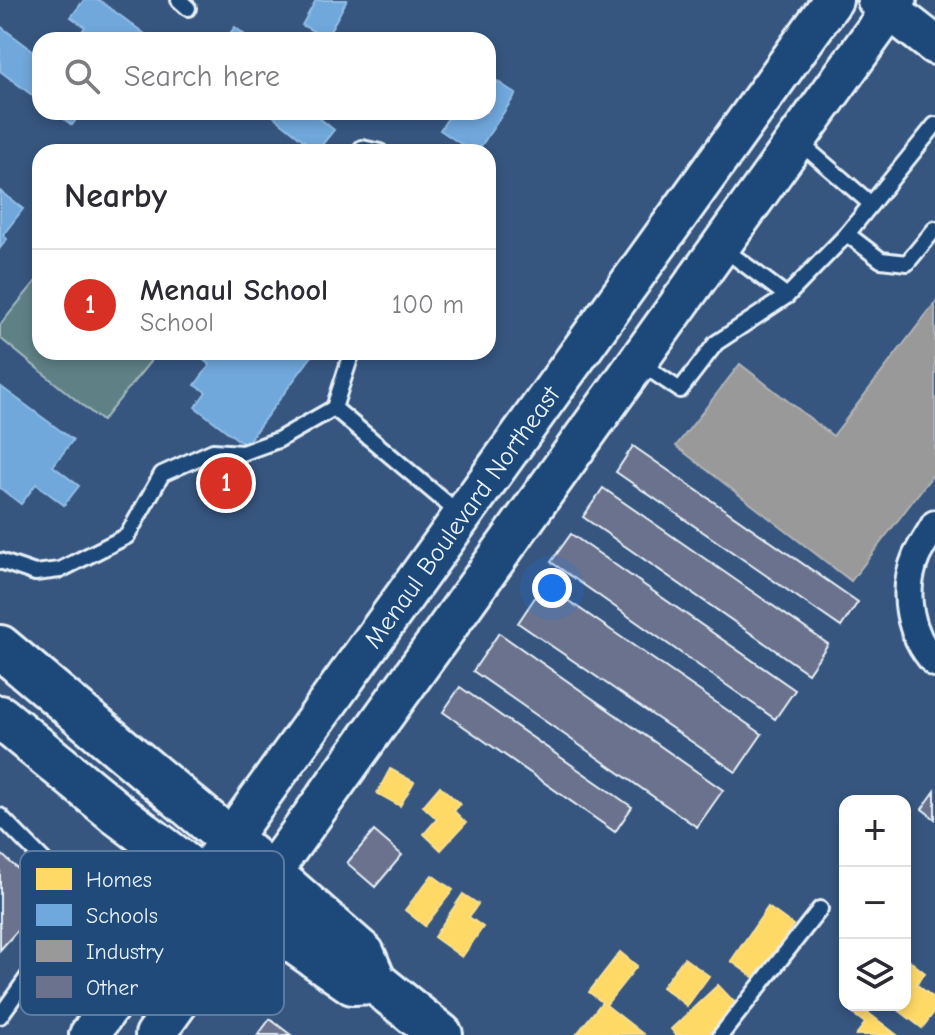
<!DOCTYPE html>
<meta charset="utf-8">
<style>
body{margin:0;font-family:"Comic Neue",sans-serif;background:#f2f2f3;color:#2b2b33}
.controls{position:absolute;right:24px;bottom:24px;display:grid;overflow:hidden;border-radius:16px;box-shadow:0 4px 12px #0003}
.controls button{width:72px;height:72px;display:grid;place-items:center;padding:0;border:0;border-bottom:2px solid #e1e1e2;background:#fff;color:#2b2b33;font:40px sans-serif}
.you{position:absolute;left:552px;top:588px;width:28px;height:28px;margin:-20px;border:6px solid #fff;border-radius:50%;background:#1a73e8;box-shadow:0 0 0 12px #1a73e833}
.badge{display:grid;place-items:center;width:52px;height:52px;border-radius:50%;background:#d93025;color:#fff;font-size:26px;font-weight:700}
.pin{position:absolute;translate:-50% -50%;border:4px solid #fff;box-shadow:0 2px 8px #0006}
.list{margin:0;padding:0;list-style:none}
h2{display:flex;justify-content:space-between;align-items:center;height:104px;margin:0;padding:0 32px;font-size:34px}
h2 small{font-size:26px;font-weight:400;color:#7c7c81}
.list li{display:grid;grid-template-columns:52px 1fr auto;gap:24px;align-items:center;box-sizing:border-box;height:112px;padding:0 32px;border-top:2px solid #e1e1e2}
.list b{display:block;font-size:30px;white-space:nowrap}
.list p{margin:0;font-size:26px;white-space:nowrap;color:#7c7c81}
.list em{font-size:26px;font-style:normal;color:#7c7c81}
.icon{flex:none;width:44px;height:44px;fill:none;stroke:currentColor;stroke-width:2;stroke-linecap:round;stroke-linejoin:round}
.map{position:relative;flex:none;width:935px;height:1035px;overflow:hidden}
.search{position:absolute;background:#fff;box-shadow:0 4px 12px #0003;left:32px;top:32px;width:464px;height:88px;display:flex;align-items:center;gap:20px;box-sizing:border-box;padding:0 28px;border-radius:24px;color:#7c7c81;font-size:30px}
.panel{position:absolute;background:#fff;box-shadow:0 4px 12px #0003;left:32px;top:144px;width:464px;height:216px;border-radius:24px}
.map>svg:first-child{display:block}
</style>
<div class="map">
<svg width="935" height="1035" viewBox="0 0 935 1035">
<rect width="100%" height="100%" fill="#365680"/>
<filter id="ink" filterUnits="userSpaceOnUse"><feTurbulence type="fractalNoise" baseFrequency=".0125" numOctaves="2"/><feDisplacementMap in="SourceGraphic" scale="16" xChannelSelector="R" yChannelSelector="G"/><feConvolveMatrix kernelMatrix="1 2 1 2 8 2 1 2 1" color-interpolation-filters="sRGB"/></filter>
<g filter="url(#ink)">
<polygon fill="#5e8186" stroke="#a3b9bf" stroke-width="2" points="40,276 40,352 158,352 102,421 0,338 0,325"/>
<g fill="#ffd966" stroke="#f8e092" stroke-width="2">
<polygon points="390,769 414,782 400,806 377,793"/>
<polygon points="440,786 460,804 454,811 466,823 441,850 424,834 437,819 423,806"/>
<polygon points="432,875 453,890 425,926 405,910"/>
<polygon points="463,894 478,904 469,917 483,927 462,957 434,937"/>
<polygon points="768,907 793,925 756,979 731,961"/>
<polygon points="620,952 637,966 606,1005 643,1034 576,1035 602,1002 589,992"/>
<polygon points="905,957 925,973 916,984 935,999 935,1011 922,1028 892,1005 905,1005"/>
<polygon points="684,958 709,976 687,1006 662,987"/>
<polygon points="718,985 738,1006 708,1035 676,1035 671,1029"/>
<polygon points="858,1005 897,1035 856,1035 865,1023 852,1013"/>
</g>
<g fill="#6fa8dc" stroke="#93bee4" stroke-width="2">
<polygon points="84,0 99,0 145,34 141,40 76,40 85,27 71,17"/>
<polygon points="316,0 347,0 326,38 302,25"/>
<polygon points="0,26 40,56 40,101 0,71"/>
<polygon points="235,27 251,40 225,40"/>
<polygon points="488,75 516,94 477,152 473,152 440,130 452,112 488,112"/>
<polygon points="55,112 82,112 72,125"/>
<polygon points="268,112 312,112 334,130 317,151"/>
<polygon points="0,191 23,209 3,235 7,239 0,248"/>
<polygon points="193,352 315,352 245,445 195,407 206,392 195,385 210,365"/>
<polygon points="0,386 73,440 53,466 79,486 64,505 36,484 21,504 0,488"/>
</g>
<polygon fill="#999" stroke="#b1b3b6" stroke-width="2" points="935,303 935,472 851,581 676,446 740,364 833,436"/>
<g fill="#6a728d" stroke="#e8f1f8" stroke-width="2">
<polygon points="633,446 858,602 841,627 616,472"/>
<polygon points="603,488 828,644 808,673 583,517"/>
<polygon points="571,534 795,690 775,719 551,562"/>
<polygon points="544,584 762,734 736,772 518,623"/>
<polygon points="499,633 723,790 697,827 473,671"/>
<polygon points="460,687 632,807 615,832 443,712"/>
<polygon points="935,791 935,819 922,809"/>
<polygon points="374,831 402,855 375,887 347,863"/>
<polygon points="0,853 48,896 0,950"/>
<polygon points="270,1019 291,1035 258,1035"/>
</g>
<g fill="none" stroke-linecap="round" stroke-linejoin="round">
<defs>
<g id="lane">
<polyline points="179,0 188,8"/>
<polyline points="799,142 871,204"/>
<polyline points="359,152 362,148 380,152"/>
<polyline points="847,234 881,260 907,263 935,229"/>
<polyline points="720,246 787,296"/>
<polyline points="637,361 680,390 716,343 787,296 847,234 935,125"/>
<polyline points="334,408 352,352"/>
<polyline points="0,561 35,573 60,570 127,536 162,474 213,451 242,453 278,440 334,408 462,516"/>
<polyline points="0,816 72,889 76,902 72,915 0,1016"/>
<polyline points="721,1035 820,909"/>
</g>
<path id="street" d="M 935,524 C 929,535 921,546 916,557 C 901,593 909,634 935,663"/>
<g id="secondary">
<polyline points="877,0 935,45"/>
<path id="s1" d="M 89,1035 L 833,0"/>
<polyline points="155,1035 897,0"/>
</g>
<g id="primary">
<polyline points="0,647 290,890 363,954 375,982 441,1035"/>
<polyline points="0,717 118,814 201,877 353,983 375,982"/>
</g>
</defs>
<use href="#lane" stroke="#e8f1f8" stroke-width="20"/>
<use href="#street" stroke="#e8f1f8" stroke-width="32"/>
<use href="#secondary" stroke="#e8f1f8" stroke-width="44"/>
<use href="#primary" stroke="#e8f1f8" stroke-width="48"/>
<use href="#lane" stroke="#1f4a7a" stroke-width="14"/>
<use href="#street" stroke="#1f4a7a" stroke-width="26"/>
<use href="#secondary" stroke="#1f4a7a" stroke-width="38"/>
<use href="#primary" stroke="#1f4a7a" stroke-width="42"/>
</g>
</g>
<g text-anchor="middle" stroke-width="8" stroke-linejoin="round" paint-order="stroke">
<g font-size="26" fill="#e8f1f8" stroke="#1f4a7a">
<text dy="9" stroke="none"><textPath href="#s1" startOffset="638">Menaul Boulevard Northeast</textPath></text>
</g>
</g>
<rect x="20" y="851" width="264" height="164" rx="12" fill="#1f4a7a" stroke="#5b7ca0" stroke-width="2"/>
<rect x="36" y="868" width="36" height="22" fill="#ffd966"/>
<rect x="36" y="904" width="36" height="22" fill="#6fa8dc"/>
<rect x="36" y="940" width="36" height="22" fill="#999"/>
<rect x="36" y="976" width="36" height="22" fill="#6a728d"/>
<g font-size="22" fill="#e8f1f8">
<text x="86" y="887">Homes</text>
<text x="86" y="923">Schools</text>
<text x="86" y="959">Industry</text>
<text x="86" y="995">Other</text>
</g>
</svg>
<div class="controls">
<button>+</button>
<button>−</button>
<button><svg class="icon" aria-label="layers" viewBox="0 0 24 24"><path d="M12 4l9 5-9 5-9-5zM3 14l9 5 9-5"/></svg></button>
</div>
<div class="you"></div>
<div class="pin badge" style="left:226px;top:483px">1</div>
<div class="search"><svg class="icon" aria-label="search" viewBox="0 0 24 24"><circle cx="10" cy="10" r="6"/><path d="M15 15l6 6"/></svg>Search here</div>
<section class="panel">
<h2>Nearby<small></small></h2>
<ul class="list">
<li><span class="badge">1</span><div><b>Menaul School</b><p>School</p></div><em>100 m</em></li>
</ul>
</section>
</div>
